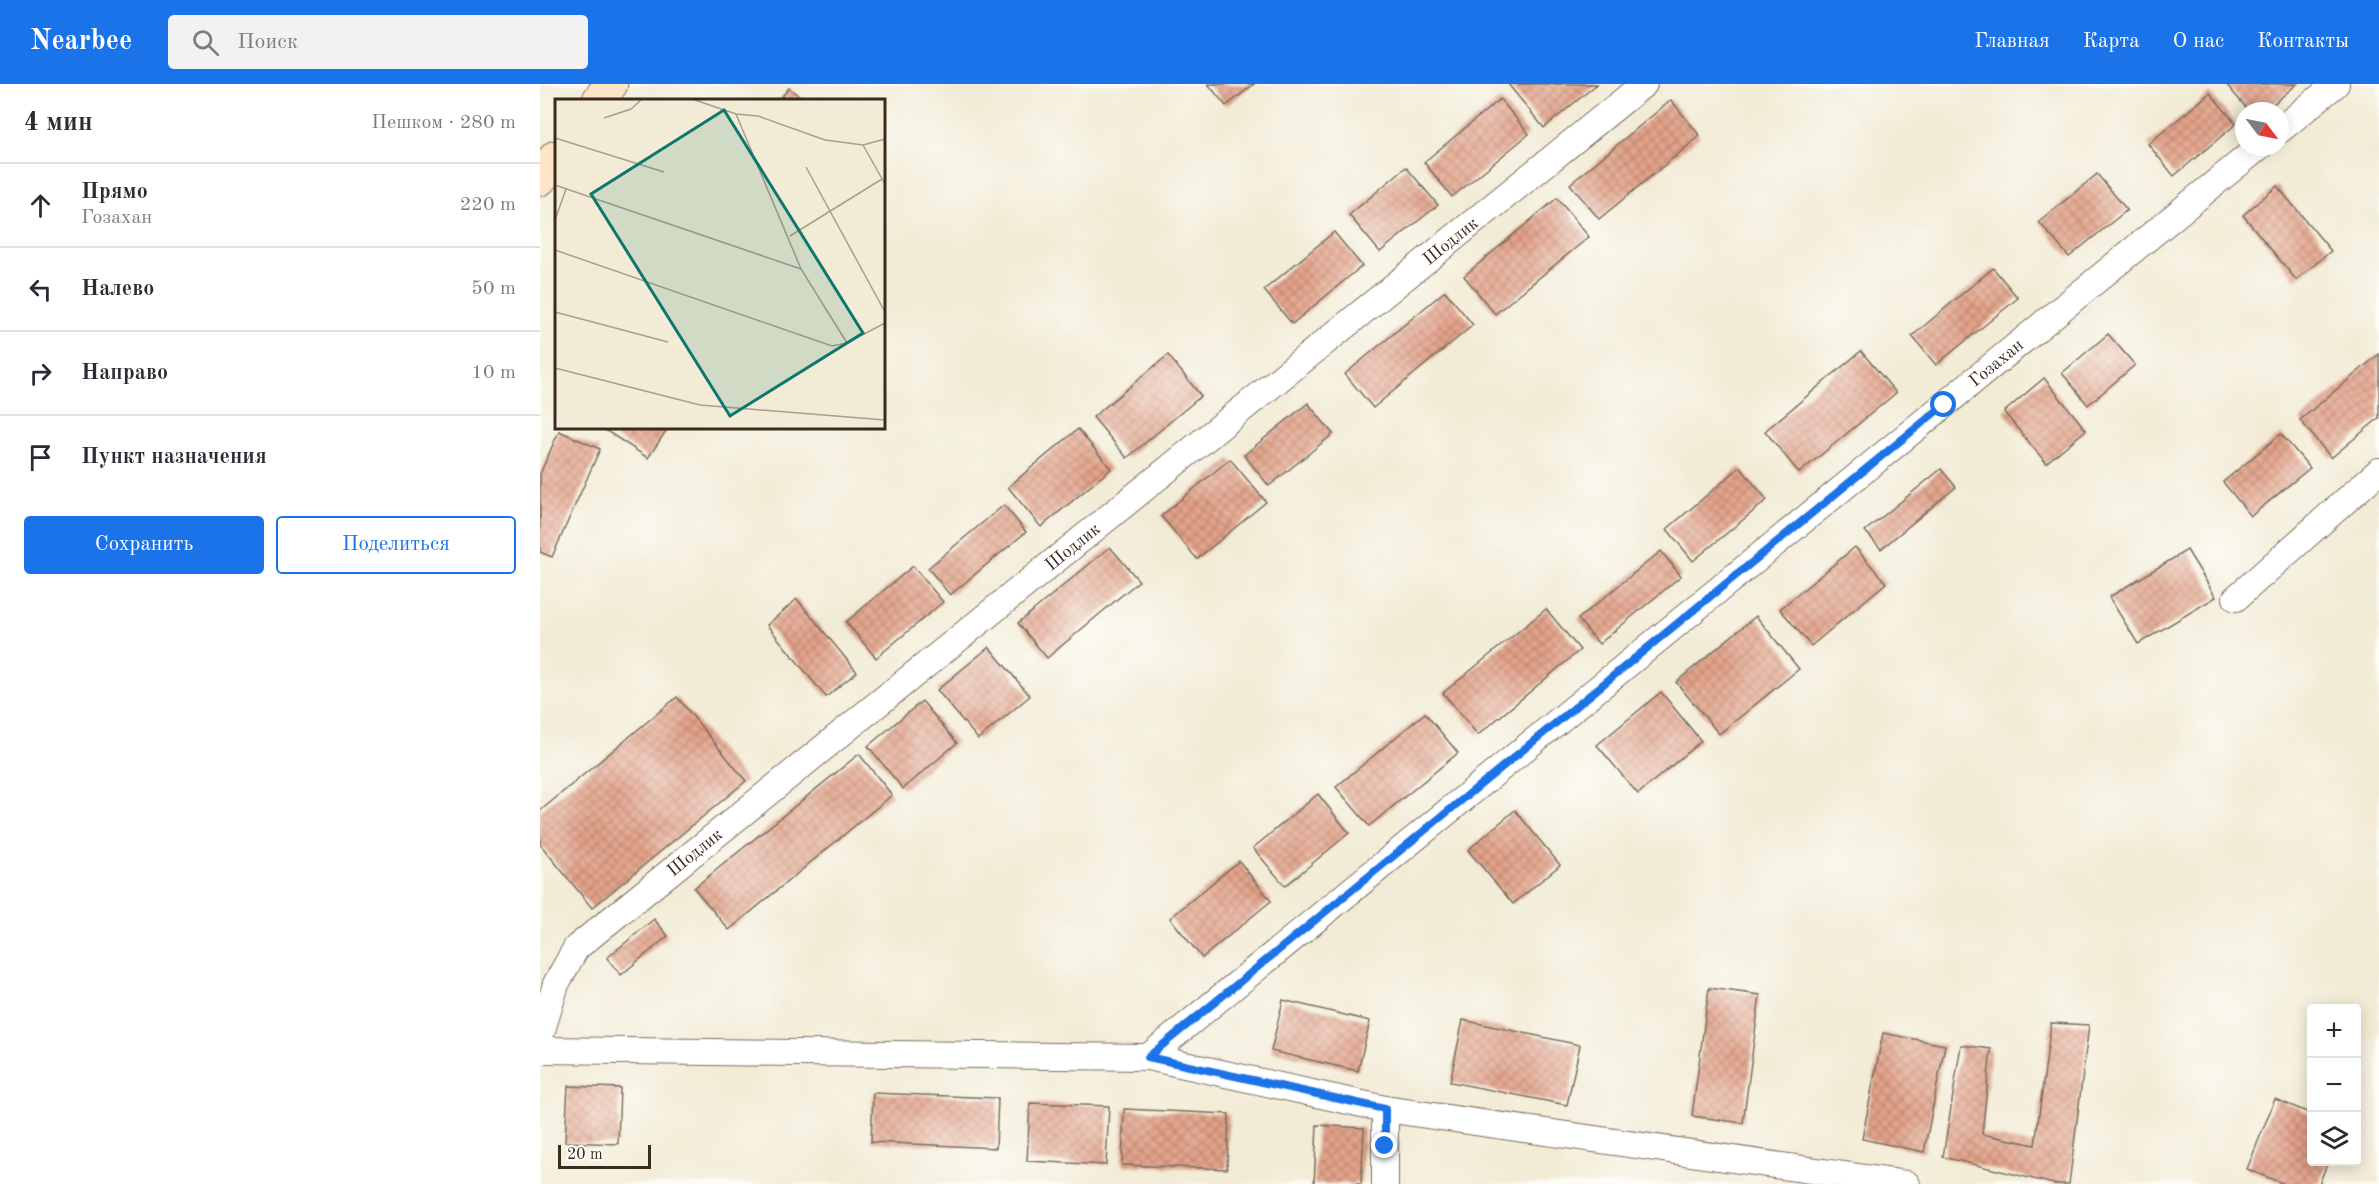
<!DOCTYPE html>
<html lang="ru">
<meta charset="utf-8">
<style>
body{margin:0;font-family:"Old Standard TT",serif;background:#f2f2f3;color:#2b2b33}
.controls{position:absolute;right:18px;bottom:18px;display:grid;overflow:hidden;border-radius:6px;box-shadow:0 3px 15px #0003}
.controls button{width:54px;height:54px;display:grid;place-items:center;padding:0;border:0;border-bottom:2px solid #e1e1e2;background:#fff;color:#2b2b33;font:30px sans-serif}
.compass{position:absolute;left:1695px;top:18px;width:54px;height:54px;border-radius:50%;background:#fff;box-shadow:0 3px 15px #0003;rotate:122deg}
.scale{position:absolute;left:18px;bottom:15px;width:93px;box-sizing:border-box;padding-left:6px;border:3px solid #3b2a1e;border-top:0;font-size:16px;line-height:21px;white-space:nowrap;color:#3b2a1e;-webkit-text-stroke:4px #fdfcf7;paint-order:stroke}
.stop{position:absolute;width:18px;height:18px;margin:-14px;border:4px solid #1a73e8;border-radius:50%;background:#fff}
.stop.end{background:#1a73e8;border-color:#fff;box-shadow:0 2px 6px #0008}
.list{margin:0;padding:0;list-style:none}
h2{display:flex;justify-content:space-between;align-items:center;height:78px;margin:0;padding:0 24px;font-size:26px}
h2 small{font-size:20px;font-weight:400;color:#7c7c81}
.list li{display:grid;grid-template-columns:39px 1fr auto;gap:18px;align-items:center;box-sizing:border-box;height:84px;padding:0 24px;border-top:2px solid #e1e1e2}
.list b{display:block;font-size:22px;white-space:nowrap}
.list p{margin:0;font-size:20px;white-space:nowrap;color:#7c7c81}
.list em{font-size:20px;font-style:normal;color:#7c7c81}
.actions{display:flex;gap:12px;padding:18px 24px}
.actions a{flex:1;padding:14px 0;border:2px solid #1a73e8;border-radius:6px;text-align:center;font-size:21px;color:#1a73e8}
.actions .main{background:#1a73e8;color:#fff}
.icon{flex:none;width:33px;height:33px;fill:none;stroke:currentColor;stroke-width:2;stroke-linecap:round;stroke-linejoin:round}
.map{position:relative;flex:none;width:1839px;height:1100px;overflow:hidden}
header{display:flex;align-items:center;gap:36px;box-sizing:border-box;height:84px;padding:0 30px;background:#1a73e8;color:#fff}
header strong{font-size:28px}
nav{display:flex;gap:33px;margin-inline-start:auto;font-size:21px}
.search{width:420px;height:54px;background:#f2f2f3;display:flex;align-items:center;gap:15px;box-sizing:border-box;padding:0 21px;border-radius:6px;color:#7c7c81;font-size:22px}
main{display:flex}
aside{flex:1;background:#fff}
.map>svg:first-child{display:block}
</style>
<header>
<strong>Nearbee</strong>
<div class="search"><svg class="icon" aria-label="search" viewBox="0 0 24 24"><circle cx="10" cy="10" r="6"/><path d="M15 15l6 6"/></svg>Поиск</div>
<nav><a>Главная</a><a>Карта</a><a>О нас</a><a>Контакты</a></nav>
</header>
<main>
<aside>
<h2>4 мин<small>Пешком · 280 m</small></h2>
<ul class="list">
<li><svg class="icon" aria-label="ahead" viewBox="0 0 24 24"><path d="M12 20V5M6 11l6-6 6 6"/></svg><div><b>Прямо</b><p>Гозахан</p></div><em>220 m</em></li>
<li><svg class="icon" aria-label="left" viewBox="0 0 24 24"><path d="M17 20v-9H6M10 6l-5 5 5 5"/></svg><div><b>Налево</b></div><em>50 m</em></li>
<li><svg class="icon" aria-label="right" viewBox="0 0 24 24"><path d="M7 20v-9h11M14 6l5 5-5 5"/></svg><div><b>Направо</b></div><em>10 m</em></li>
<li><svg class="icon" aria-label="arrive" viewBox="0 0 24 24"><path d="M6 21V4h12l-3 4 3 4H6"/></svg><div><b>Пункт назначения</b></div></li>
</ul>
<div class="actions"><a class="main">Сохранить</a><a>Поделиться</a></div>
</aside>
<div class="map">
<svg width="1839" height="1100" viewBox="0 0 1839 1100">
<defs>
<pattern id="building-cross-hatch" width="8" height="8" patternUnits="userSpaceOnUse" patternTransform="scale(1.5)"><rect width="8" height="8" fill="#e4a38a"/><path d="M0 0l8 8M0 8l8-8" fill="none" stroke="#ba8570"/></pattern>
</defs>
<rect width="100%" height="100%" fill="#fdfcf7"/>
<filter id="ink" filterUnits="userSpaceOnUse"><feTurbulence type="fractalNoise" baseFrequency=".0167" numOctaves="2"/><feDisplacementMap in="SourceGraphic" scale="12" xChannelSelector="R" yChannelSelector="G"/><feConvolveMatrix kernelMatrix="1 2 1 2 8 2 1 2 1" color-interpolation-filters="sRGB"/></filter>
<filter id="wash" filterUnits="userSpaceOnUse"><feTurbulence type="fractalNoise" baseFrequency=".008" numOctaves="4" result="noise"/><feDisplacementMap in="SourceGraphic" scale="24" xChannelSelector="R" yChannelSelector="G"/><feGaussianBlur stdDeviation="1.35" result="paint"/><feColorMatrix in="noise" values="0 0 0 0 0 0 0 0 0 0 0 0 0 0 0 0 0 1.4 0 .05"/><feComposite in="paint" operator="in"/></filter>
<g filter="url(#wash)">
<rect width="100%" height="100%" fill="#f2ebd5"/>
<g id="blocks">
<g fill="url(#building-cross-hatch)">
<polygon points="668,0 714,0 686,22"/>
<polygon points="968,0 1057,0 1004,44"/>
<polygon points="1686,0 1757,0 1725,27 1709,27"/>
<polygon points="249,4 264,16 239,16"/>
<polygon points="1670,9 1696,40 1634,92 1608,60"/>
<polygon points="960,15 989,50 912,113 884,78"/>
<polygon points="1131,16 1160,52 1059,135 1030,100"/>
<polygon points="866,83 898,121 840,168 809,131"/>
<polygon points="1557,90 1587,126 1529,173 1499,138"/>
<polygon points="1737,102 1791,167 1756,196 1703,131"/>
<polygon points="1017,114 1049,153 955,230 924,192"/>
<polygon points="794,148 822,182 752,240 724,206"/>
<polygon points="1453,184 1478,214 1396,281 1372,252"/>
<polygon points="905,207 933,241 833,324 805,290"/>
<polygon points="1568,250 1595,281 1548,321 1522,289"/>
<polygon points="1321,267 1356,309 1259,389 1225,347"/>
<polygon points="1839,270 1839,334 1791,374 1760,336"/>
<polygon points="628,271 661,312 587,374 553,333"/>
<polygon points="1504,294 1546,346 1506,379 1464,328"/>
<polygon points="768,319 793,350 729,402 704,371"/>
<polygon points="62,344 128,344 108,374"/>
<polygon points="538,345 571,385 501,443 468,403"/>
<polygon points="19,347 60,365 12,473 0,468 0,390"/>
<polygon points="1741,350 1770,384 1711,432 1683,398"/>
<polygon points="690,375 726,418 657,475 621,432"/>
<polygon points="1200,383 1227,416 1153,477 1127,445"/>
<polygon points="1401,385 1416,403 1341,465 1325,447"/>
<polygon points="464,421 486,448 410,511 388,484"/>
<polygon points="570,463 599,497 507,574 478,539"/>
<polygon points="1315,463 1346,499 1271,562 1240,525"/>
<polygon points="1647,466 1676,513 1598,560 1569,513"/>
<polygon points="1121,467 1141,492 1059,560 1038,535"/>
<polygon points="373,482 403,518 336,574 306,538"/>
<polygon points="257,515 317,588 286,613 227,541"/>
<polygon points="1006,525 1040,566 938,651 903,609"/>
<polygon points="1216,532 1259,585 1179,650 1136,598"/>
<polygon points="449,563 490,612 438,655 397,606"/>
<polygon points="1121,608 1161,657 1098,710 1057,661"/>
<polygon points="137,613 206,697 52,824 0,760 0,727"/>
<polygon points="382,617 417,659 363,705 328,662"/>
<polygon points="885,629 918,669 829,742 796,703"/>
<polygon points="319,670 352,711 189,846 154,804"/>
<polygon points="778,710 809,749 745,802 713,764"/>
<polygon points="975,726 1020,781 973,820 928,766"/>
<polygon points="699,777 731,817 662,874 630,834"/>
<polygon points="114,835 128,852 81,891 67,874"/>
<polygon points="1169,904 1220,911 1203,1039 1152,1032"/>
<polygon points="743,916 830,937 818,987 731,967"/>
<polygon points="923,936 1040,961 1027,1021 910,998"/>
<polygon points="1511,939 1549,941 1529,1100 1514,1100 1403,1073 1421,961 1451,965 1442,1050 1495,1061"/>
<polygon points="1343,949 1405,961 1384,1068 1322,1055"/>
<polygon points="28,1002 80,1004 78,1060 25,1058"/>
<polygon points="333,1009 458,1014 456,1064 331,1058"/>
<polygon points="1735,1015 1772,1030 1772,1078 1788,1078 1779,1100 1744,1100 1707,1085"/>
<polygon points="490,1019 569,1022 566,1081 487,1077"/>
<polygon points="584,1025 689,1030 687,1085 582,1081"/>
<polygon points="777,1041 824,1044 821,1100 774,1100"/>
</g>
</g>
</g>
<g filter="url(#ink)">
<use href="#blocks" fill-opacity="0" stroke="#7b6e5e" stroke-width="1.5"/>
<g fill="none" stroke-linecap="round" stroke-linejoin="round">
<defs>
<g id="street">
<polyline points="1740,46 1796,0"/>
<polyline points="1696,514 1839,387"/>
<path id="s1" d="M 0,953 L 16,900 L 36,864 L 1104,0"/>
<polyline points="0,966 608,973 845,1025 1367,1100"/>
<path id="s2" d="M 608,973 L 1719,63"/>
<polyline points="845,1100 845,1025"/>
</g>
<g id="secondary">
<polyline points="59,16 71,0"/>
<polyline points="0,95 16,73"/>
</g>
</defs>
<use href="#street" stroke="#7b6e5e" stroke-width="28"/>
<use href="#secondary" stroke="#7b6e5e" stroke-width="35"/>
<use href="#street" stroke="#fff" stroke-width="26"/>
<use href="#secondary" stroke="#fde5c5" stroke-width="33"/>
</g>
</g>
<g fill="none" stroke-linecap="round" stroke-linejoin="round" filter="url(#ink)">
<polyline stroke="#1a73e8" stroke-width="8" points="845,1062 845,1025 608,973 1404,321"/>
</g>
<g text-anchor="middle" stroke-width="6" stroke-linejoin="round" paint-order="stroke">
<g font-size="18" fill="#3b2a1e" stroke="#fdfcf7">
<text dy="6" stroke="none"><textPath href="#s1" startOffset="1221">Шодлик</textPath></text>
<text dy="6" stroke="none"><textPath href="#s2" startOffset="1096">Гозахан</textPath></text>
<text dy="6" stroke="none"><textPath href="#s1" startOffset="735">Шодлик</textPath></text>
<text dy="6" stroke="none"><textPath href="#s1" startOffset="249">Шодлик</textPath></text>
</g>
</g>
<g transform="translate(15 15)">
<rect width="330" height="330" fill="#f2ebd5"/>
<path fill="none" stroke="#a99e8c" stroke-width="1.5" d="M 137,0 L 181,15 L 203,17 L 270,41 L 308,46 L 330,40M 181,15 L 246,170 L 292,244M 49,19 L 76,10 L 87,0M 0,39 L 109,73M 308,46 L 330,85M 251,68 L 330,213M 0,86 L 246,170M 0,121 L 11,90M 235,137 L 327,80M 0,151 L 277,247 L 292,244 L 330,224M 0,213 L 113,243M 0,269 L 145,306 L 330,321"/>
<path fill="#0f766e" fill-opacity="0.15" stroke="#0f766e" stroke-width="3" d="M 169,11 L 308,234 L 175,317 L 36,95 Z"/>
<rect width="330" height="330" fill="none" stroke="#3b2a1e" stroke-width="3"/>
</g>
</svg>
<div class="controls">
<button>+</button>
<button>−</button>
<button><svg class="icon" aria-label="layers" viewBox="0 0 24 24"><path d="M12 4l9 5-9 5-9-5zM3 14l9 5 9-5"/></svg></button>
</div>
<svg class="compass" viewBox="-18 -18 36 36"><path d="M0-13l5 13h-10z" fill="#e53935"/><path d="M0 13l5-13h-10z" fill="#7c7c81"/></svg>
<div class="scale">20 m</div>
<div class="stop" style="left:1404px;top:321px"></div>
<div class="stop end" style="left:845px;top:1062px"></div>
</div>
</main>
